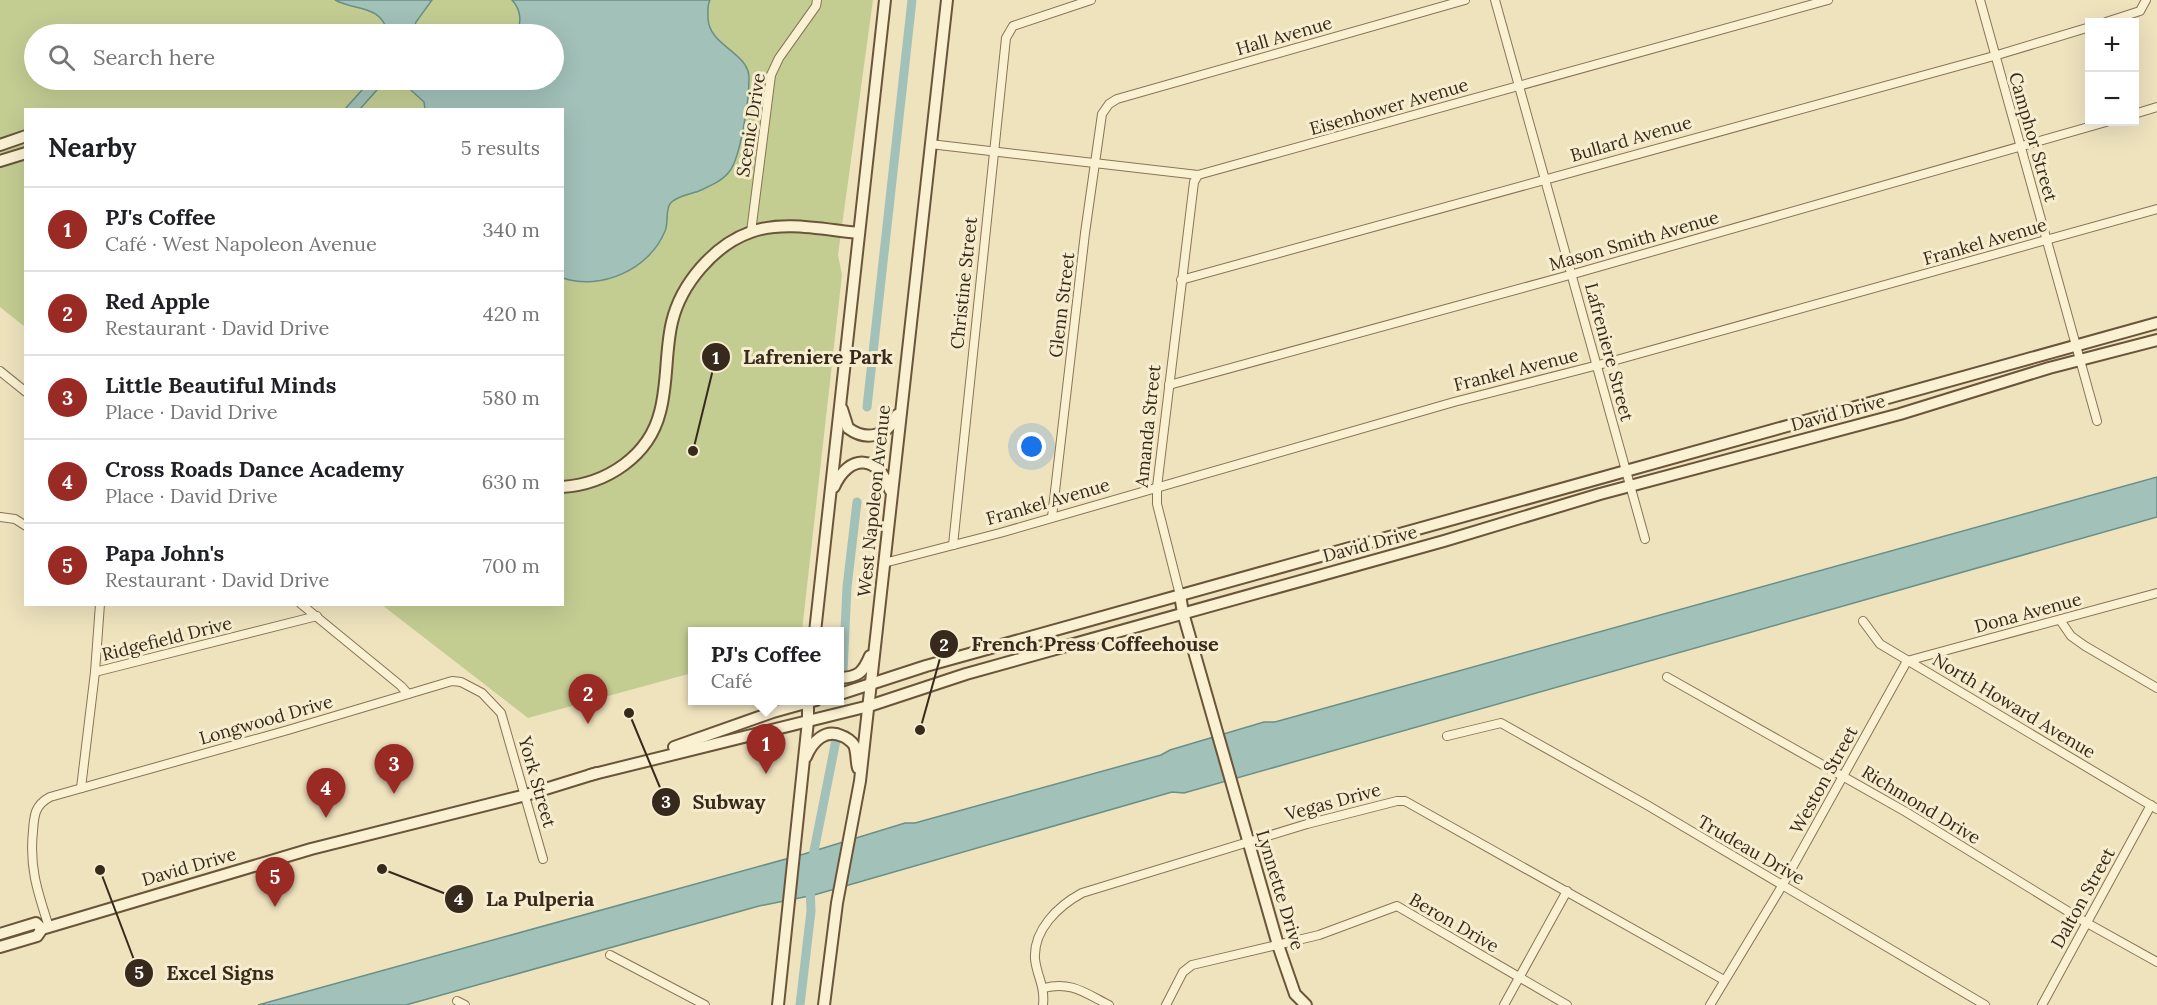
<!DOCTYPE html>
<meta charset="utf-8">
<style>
body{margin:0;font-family:Lora,serif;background:#f6f6f6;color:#202124}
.controls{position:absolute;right:18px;top:18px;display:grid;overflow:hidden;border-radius:0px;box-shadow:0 6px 24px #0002}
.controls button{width:54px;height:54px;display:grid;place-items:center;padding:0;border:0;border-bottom:2px solid #e0e0e0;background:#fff;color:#202124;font:30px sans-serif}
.you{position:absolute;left:1032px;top:447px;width:21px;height:21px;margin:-15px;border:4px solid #fff;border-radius:50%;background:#1a73e8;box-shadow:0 0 0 9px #1a73e833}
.badge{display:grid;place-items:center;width:39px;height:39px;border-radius:50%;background:#992a24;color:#fff;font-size:20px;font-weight:700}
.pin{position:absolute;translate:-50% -50px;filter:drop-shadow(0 2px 3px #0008)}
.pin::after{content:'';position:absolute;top:32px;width:21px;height:18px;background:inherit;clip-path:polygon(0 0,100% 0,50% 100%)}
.popup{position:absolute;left:688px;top:627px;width:156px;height:78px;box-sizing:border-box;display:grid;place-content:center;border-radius:0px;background:#fff;filter:drop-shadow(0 2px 4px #0005);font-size:20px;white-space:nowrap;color:#757577}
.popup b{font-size:22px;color:#202124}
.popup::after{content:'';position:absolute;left:50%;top:100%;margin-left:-12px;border:12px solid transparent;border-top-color:#fff}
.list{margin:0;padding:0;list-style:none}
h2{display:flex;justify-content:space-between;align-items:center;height:78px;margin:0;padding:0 24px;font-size:26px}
h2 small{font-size:20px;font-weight:400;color:#757577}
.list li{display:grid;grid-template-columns:39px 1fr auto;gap:18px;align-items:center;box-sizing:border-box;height:84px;padding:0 24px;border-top:2px solid #e0e0e0}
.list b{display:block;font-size:22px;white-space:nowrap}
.list p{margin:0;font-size:20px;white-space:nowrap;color:#757577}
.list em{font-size:20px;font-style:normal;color:#757577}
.icon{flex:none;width:33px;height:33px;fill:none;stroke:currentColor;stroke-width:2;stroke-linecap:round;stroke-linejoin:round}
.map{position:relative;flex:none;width:2157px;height:1005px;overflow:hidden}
.search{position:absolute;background:#fff;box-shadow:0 6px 24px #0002;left:24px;top:24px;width:540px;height:66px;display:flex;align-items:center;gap:15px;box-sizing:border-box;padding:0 21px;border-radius:33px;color:#757577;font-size:22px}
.panel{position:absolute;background:#fff;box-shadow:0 6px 24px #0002;left:24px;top:108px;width:540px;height:498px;border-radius:0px}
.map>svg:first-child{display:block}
</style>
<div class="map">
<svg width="2157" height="1005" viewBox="0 0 2157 1005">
<rect width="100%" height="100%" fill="#efe3be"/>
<path fill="#c3cd92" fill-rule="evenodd" d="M 0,0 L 873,0 L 838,255 L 842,275 L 802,631 L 692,632 L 692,673 L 528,718 L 382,605 L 562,604 L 562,110 L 26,110 L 25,327 L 0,307 ZM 34,34 L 554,34 L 554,80 L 34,80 Z"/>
<g fill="#a2c1b9" stroke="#698f87" stroke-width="1.5">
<path d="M 335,0 L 432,0 L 416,22 L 412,34 L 389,34 C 379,3 358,12 335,0 Z"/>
<path d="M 512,0 L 710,0 C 707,6 708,11 708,18 C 709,47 750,52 749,79 C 749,98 741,158 729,172 C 722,181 710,186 699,191 C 691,194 674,197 670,204 C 665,211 669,223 665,231 C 650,269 601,291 563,278 L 562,110 L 425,109 L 424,102 L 400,80 L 384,82 L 360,109 L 345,109 L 371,80 L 427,80 L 432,83 L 452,88 L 465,87 L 478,80 L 554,80 L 554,34 L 517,34 C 521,22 522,11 512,0 Z"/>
<polygon points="2157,477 2157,517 1184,793 1172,792 814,895 759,906 406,1005 258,1005 804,854 905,823 915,823 1161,755 1170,750 1264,722 1275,722"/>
</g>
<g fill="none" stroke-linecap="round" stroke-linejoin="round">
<g stroke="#a2c1b9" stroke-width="9">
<polyline points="867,407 912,0"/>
<polyline points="843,671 847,587 857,502"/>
<polyline points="812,861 836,740"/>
<polyline points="800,1005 811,911 810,884"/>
</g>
<defs>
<g id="street">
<polyline points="1495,0 1645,539"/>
<polyline points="1980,0 2097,421"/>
<polyline points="2106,22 2140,11 2146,0"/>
<polyline points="2134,114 2157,107"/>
<polyline points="930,144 1198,175 1828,0"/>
<polyline points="751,232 771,75 779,58 816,6 817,0"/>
<polyline points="1181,280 1994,56 2090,27"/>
<polyline points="0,371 26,392"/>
<polyline points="1169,385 1577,273 2106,122"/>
<polyline points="0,517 15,519 26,526"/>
<polyline points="1052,517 1085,233 1102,114 1109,104 1117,99 1465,0"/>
<polyline points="953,545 1006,38 1013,26 1091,0"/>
<polyline points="884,563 1000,533 1454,402 1602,364 2157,209"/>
<polyline points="1180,595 1157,504 1157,487 1194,182 1198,175"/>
<polyline points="301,604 401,686 408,694"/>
<polyline points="2060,620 2071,636 2085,646 2157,688"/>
<polyline points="1863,621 1880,644 2157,809"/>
<polyline points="95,672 317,616"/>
<polyline points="1667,677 1906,812 2087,923 2157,962"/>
<polyline points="1447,736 1501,723 1647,805 1985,1005"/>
<polyline points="81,788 95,672 100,604"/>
<path d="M 49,927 C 38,893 29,868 33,831 C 34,815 35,805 50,797 L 288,730 L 452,681 L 461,682 L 482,693 L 501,713 L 543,859"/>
<polyline points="610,955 705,1005"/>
<path d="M 1044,988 C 1071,981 1085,993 1109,1005"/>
<polyline points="457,1001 465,1005"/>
<path d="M 1043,1005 C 1045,985 1037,977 1035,959 C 1033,930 1058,906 1082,893 L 1307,824 L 1397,801 L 1405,801 L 1724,980"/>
<polyline points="1166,1005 1183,972 1192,965 1319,935 1397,906 1567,1005"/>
<polyline points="1504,1005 1567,891"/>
<polyline points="1710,1005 1782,886 1907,661 2157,593"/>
<polyline points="2042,1005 2151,805"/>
</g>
<g id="secondary">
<polyline points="0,145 26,136"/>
<polyline points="0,161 26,153"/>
<path d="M 842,409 L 848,428 C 867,442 887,436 897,415"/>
<path d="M 562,487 C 607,484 649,456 660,412 C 668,383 665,351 672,322 C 681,284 714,245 751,232 C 784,220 825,230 859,233"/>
<path d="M 834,487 C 849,453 879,455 890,490"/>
<polyline points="1180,595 1183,613 1278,945 1295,994 1306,1005"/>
<polyline points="815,632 885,0"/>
<path d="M 840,678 C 858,677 863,673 870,656"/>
<polyline points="840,694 926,666 2157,323"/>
<polyline points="674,747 773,712 816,700"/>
<path d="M 806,757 C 812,742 825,728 842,736 C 846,737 852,742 854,745 C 857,751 856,762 858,768"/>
<polyline points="590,775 869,706 966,674 1444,541 1600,494 1900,414 2049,368 2157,340"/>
<polyline points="0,934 36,923 42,929"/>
<polyline points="0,947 37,936 42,929 311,849 526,795 597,773"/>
<polyline points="778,1005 808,721 808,700"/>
<polyline points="824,1005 837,903 860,781 947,0"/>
</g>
</defs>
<use href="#street" stroke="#887456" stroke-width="10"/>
<use href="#secondary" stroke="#6a553a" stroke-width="14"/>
<use href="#street" stroke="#faf0d2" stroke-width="8"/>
<use href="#secondary" stroke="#faf0d2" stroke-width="10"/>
</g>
<g text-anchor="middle" stroke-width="6" stroke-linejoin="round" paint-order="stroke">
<g font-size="18" fill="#372a1c" stroke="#f6edce">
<text transform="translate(1284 36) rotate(-16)" y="6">Hall Avenue</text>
<text transform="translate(1389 107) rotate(-16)" y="6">Eisenhower Avenue</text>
<text transform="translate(751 125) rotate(-81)" y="6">Scenic Drive</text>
<text transform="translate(2033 137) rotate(74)" y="6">Camphor Street</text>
<text transform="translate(1631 139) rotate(-16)" y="6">Bullard Avenue</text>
<text transform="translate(1634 241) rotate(-16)" y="6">Mason Smith Avenue</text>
<text transform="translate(1985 242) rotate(-16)" y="6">Frankel Avenue</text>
<text transform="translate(964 283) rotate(-84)" y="6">Christine Street</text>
<text transform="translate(1062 305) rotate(-83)" y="6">Glenn Street</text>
<text transform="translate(1609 352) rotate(75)" y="6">Lafreniere Street</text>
<text transform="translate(1516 370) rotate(-14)" y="6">Frankel Avenue</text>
<text transform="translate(1838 413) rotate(-15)" y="6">David Drive</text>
<text transform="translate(1148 426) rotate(-84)" y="6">Amanda Street</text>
<text transform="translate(874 501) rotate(-84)" y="6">West Napoleon Avenue</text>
<text transform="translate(1048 502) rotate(-16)" y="6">Frankel Avenue</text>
<text transform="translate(1370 544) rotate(-15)" y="6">David Drive</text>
<text transform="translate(2028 613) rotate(-15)" y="6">Dona Avenue</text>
<text transform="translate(167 639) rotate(-14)" y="6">Ridgefield Drive</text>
<text transform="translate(2014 706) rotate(31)" y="6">North Howard Avenue</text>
<text transform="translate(266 720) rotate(-16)" y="6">Longwood Drive</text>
<text transform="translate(1824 780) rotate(-61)" y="6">Weston Street</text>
<text transform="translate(537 782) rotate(74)" y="6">York Street</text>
<text transform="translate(1333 802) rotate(-15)" y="6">Vegas Drive</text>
<text transform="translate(1921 805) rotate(31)" y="6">Richmond Drive</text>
<text transform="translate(1751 850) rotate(30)" y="6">Trudeau Drive</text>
<text transform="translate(189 867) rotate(-16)" y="6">David Drive</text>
<text transform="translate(1280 890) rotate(73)" y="6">Lynnette Drive</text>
<text transform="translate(2083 898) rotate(-61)" y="6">Dalton Street</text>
<text transform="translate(1454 923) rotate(30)" y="6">Beron Drive</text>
</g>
</g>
<path fill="none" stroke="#372a1c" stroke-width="2" d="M693 451L716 357M920 730L944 644M629 713L666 802M382 869L459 899M100 870L139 973"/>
<g fill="#372a1c" stroke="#f6edce" stroke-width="2">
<circle cx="693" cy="451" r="6"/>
<circle cx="920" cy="730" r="6"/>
<circle cx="629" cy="713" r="6"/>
<circle cx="382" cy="869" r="6"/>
<circle cx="100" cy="870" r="6"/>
<circle cx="716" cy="357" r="15"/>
<circle cx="944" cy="644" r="15"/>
<circle cx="666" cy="802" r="15"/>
<circle cx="459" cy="899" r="15"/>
<circle cx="139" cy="973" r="15"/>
</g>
<g font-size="18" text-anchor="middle" font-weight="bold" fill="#fff">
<text x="716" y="364">1</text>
<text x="944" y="651">2</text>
<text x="666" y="808">3</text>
<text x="459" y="905">4</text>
<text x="139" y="979">5</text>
</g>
<g font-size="20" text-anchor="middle" font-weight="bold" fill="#372a1c" stroke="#f6edce" stroke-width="6" stroke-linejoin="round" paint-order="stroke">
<text x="818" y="364">Lafreniere Park</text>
<text x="1095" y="651">French Press Coffeehouse</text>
<text x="729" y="809">Subway</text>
<text x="540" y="906">La Pulperia</text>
<text x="220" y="980">Excel Signs</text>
</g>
</svg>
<div class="controls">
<button>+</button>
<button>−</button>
</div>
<div class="you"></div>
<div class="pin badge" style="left:766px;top:774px">1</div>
<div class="popup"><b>PJ's Coffee</b>Café</div>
<div class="pin badge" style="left:588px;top:724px">2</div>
<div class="pin badge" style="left:394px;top:794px">3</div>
<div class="pin badge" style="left:326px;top:818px">4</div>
<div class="pin badge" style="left:275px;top:907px">5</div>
<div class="search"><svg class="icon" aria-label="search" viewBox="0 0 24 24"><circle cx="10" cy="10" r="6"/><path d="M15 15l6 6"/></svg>Search here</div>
<section class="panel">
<h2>Nearby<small>5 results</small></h2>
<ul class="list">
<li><span class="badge">1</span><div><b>PJ's Coffee</b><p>Café · West Napoleon Avenue</p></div><em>340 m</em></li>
<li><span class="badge">2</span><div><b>Red Apple</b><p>Restaurant · David Drive</p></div><em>420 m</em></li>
<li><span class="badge">3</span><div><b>Little Beautiful Minds</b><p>Place · David Drive</p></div><em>580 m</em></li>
<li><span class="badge">4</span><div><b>Cross Roads Dance Academy</b><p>Place · David Drive</p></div><em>630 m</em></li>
<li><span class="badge">5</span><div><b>Papa John's</b><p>Restaurant · David Drive</p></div><em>700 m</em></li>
</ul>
</section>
</div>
